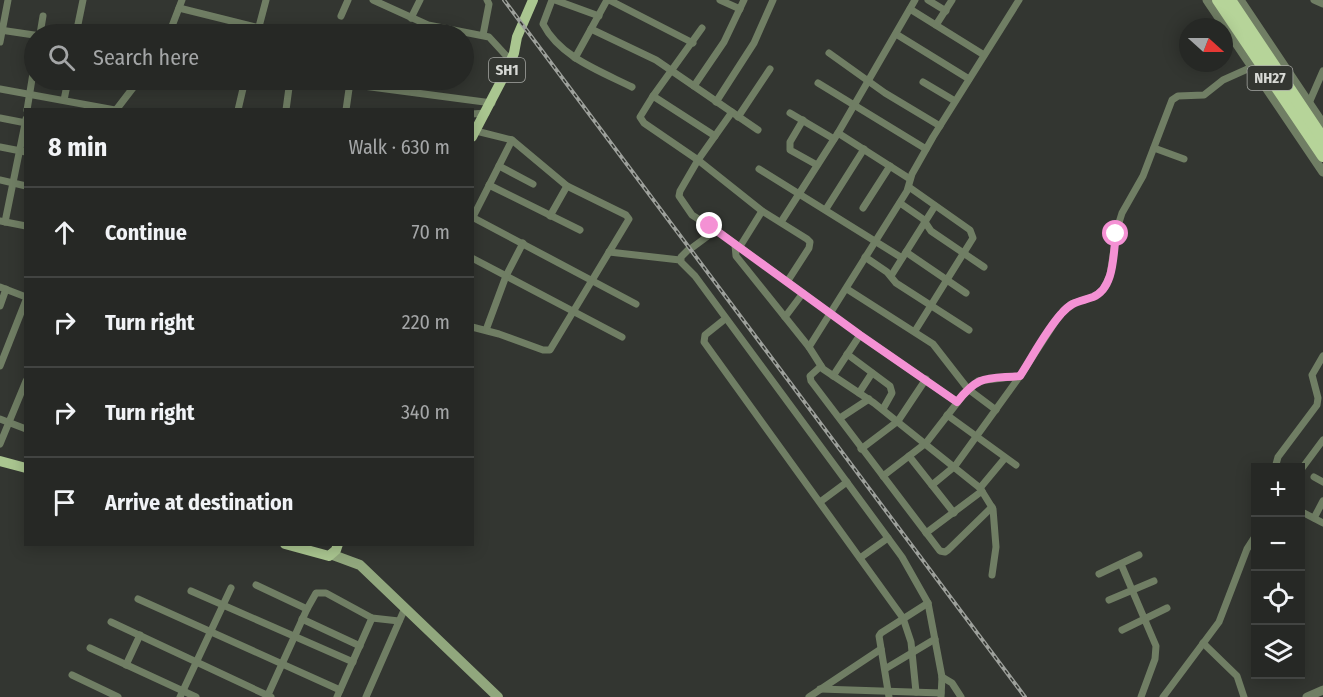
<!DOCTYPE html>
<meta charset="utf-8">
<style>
body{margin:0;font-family:"Fira Sans Condensed",sans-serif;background:#323432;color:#f1f3f6}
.controls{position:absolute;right:18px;bottom:18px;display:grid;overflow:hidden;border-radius:0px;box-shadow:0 3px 15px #0003}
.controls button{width:54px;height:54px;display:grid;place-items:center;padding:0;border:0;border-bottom:2px solid #424442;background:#262825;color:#f1f3f6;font:30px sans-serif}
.compass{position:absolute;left:1179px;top:18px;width:54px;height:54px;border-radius:50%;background:#262825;box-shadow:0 3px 15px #0003;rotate:111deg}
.stop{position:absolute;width:18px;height:18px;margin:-14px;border:4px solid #f491d4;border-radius:50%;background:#fff}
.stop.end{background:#f491d4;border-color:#fff;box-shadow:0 2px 6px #0008}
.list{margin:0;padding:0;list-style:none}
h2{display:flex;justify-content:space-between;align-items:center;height:78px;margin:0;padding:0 24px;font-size:26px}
h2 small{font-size:20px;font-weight:400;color:#a4a6a7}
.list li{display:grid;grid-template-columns:39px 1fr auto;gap:18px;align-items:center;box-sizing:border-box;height:90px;padding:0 24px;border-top:2px solid #424442}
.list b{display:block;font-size:22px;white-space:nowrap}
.list em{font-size:20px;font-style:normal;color:#a4a6a7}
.icon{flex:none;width:33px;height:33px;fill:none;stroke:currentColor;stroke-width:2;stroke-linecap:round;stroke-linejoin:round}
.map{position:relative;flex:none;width:1323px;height:697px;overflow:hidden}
.search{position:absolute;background:#262825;box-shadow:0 3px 15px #0003;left:24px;top:24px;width:450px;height:66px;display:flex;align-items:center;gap:15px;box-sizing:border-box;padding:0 21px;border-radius:33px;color:#a4a6a7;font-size:22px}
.panel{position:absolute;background:#262825;box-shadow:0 3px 15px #0003;left:24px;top:108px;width:450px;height:438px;border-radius:0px}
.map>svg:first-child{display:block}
</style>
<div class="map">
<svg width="1323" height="697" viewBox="0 0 1323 697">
<rect width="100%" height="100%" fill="#333631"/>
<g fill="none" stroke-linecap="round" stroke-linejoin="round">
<g stroke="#707e64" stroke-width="7">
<polyline points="373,0 428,25 489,37 511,61"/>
<path d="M 552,0 L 543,24 C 560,57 600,71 632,87"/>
<polyline points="555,0 599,16"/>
<polyline points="609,0 693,43"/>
<polyline points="720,0 740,9"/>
<polyline points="928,0 946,11"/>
<polyline points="1314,0 1323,4"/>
<polyline points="179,8 284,34"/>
<polyline points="910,9 984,55"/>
<polyline points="341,16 348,0"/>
<polyline points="411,18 420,0"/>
<polyline points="936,25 952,0"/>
<polyline points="702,28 653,96 640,117 644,123 698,160 762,211 807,239 810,242 809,248 787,282"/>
<polyline points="591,29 656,60 758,130"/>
<polyline points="0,30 34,35"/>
<polyline points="40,34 43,16"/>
<polyline points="76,34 83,0"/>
<polyline points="169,34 182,0"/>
<polyline points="257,34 266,0"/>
<polyline points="358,34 372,33"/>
<polyline points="896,34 969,79"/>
<polyline points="483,35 489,4 487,0"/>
<polyline points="0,42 8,0"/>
<polyline points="829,53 885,93 940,126"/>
<polyline points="575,58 607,0"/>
<polyline points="318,80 492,103"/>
<polyline points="923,82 955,101"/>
<polyline points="818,83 926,149"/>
<polyline points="694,86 724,42 744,0"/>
<polyline points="0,89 115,110"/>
<polyline points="413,92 415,80"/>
<polyline points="653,96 715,136"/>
<polyline points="64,100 68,80"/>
<polyline points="716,102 754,43 773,0"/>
<polyline points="1309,103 1323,71"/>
<polyline points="27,110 34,67"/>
<polyline points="116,110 139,80"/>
<polyline points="238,110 245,80"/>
<polyline points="286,110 290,80"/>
<polyline points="346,110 350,82"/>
<polyline points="732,112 698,160 680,191 679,196 692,215 719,232 860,335 957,402"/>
<polyline points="790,113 834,139"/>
<polyline points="472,114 486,113"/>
<polyline points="738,117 770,69"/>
<polyline points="0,118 26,123"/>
<polyline points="803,120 790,142 790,150 817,165"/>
<polyline points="838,133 910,179"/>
<polyline points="0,147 26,152"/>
<polyline points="1154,148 1184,159"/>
<polyline points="499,166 533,184"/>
<polyline points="759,169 902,258"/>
<polyline points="0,180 26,186"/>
<polyline points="489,185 580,230"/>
<polyline points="909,187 970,230 973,238 915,331"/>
<polyline points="900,203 923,219 931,231 984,267"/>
<polyline points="863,208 890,166"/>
<polyline points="826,209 864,149"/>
<polyline points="550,216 567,186"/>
<polyline points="472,217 636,304"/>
<polyline points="473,217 512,140"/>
<polyline points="0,221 26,226"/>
<polyline points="5,222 26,119"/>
<polyline points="781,222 838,133 915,0"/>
<polyline points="735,245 736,256 809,347"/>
<polyline points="693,247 716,230"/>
<polyline points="739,248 762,211"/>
<polyline points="688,250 681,257 681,262 695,276 902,557 928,603 942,677 941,697"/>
<polyline points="609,252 680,260"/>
<polyline points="906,252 966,293"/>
<polyline points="865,257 887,272 896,283 969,330"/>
<polyline points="472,258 622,337"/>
<polyline points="891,276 935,206"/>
<polyline points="0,287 26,297"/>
<polyline points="847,289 933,344 968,389 996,410"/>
<polyline points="0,306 6,289"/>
<polyline points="785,317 803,293"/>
<polyline points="725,319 705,335 704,342 903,618 911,642 916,692"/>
<polyline points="472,327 499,334 543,350 550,350 629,219 626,215 567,186 512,140 476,131"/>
<polyline points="486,330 506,276 523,243"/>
<polyline points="847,354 890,386 892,393 883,409"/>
<polyline points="0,366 26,300"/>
<polyline points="821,366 810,376 811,381 940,551 945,552 948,550 992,507"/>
<polyline points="833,376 860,335"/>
<polyline points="859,393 872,373"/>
<polyline points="947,415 1016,465"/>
<polyline points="840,418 869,399"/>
<polyline points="0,419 26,429"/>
<polyline points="0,444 26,381"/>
<polyline points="861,449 898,421 926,379"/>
<polyline points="909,456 954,513"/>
<polyline points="1275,468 1278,457 1317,405 1318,398 1312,375 1323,356"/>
<polyline points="1300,471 1323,440"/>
<polyline points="883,476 926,443 964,394 978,381 1020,376"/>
<polyline points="1314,477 1323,482"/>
<polyline points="932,485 955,466 1020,376 1059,316 1071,304 1093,297 1103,290 1110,275 1117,229 1122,213 1143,176 1172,100 1178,96 1204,95 1223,80 1252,67"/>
<polyline points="980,488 1005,458"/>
<polyline points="820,502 847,482"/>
<polyline points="1300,511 1323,523"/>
<polyline points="1314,518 1323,501"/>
<polyline points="926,533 982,491"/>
<polyline points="860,558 888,538"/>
<polyline points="1121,564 1156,646 1155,659 1141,697"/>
<polyline points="1099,574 1139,555"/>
<polyline points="992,575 996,547 993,509 980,488 874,403 823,369 809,347 907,191 912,174 933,137 1019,0"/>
<polyline points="256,585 307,609"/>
<polyline points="191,591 353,662"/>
<polyline points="138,599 340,690"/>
<polyline points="1109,600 1154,581"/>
<polyline points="302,619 360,646"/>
<polyline points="111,622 271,697"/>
<polyline points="1122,630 1167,608"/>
<polyline points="1203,643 1237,676 1244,697"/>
<polyline points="90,648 196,697"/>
<polyline points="126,665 140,635"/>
<polyline points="885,669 935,639"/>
<polyline points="72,675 118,697"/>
<polyline points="942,677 952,683 961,697"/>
<polyline points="820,689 941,693"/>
<polyline points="180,697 231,588"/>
<polyline points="267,697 307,609 316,593 326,593 372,618 399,621"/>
<polyline points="337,697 372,618"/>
<polyline points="366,697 405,608"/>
<polyline points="809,697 881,649"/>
<polyline points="889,697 879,636 881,633 928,603"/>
<polyline points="1163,697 1219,622 1247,549 1256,535"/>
</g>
<g stroke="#707e64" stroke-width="9">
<polyline points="1207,0 1323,172"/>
<polyline points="1240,0 1323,124"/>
<polyline points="1307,697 1323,690"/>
</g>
<polyline stroke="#91a77d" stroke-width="10" points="333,555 360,565 498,697"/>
<g stroke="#aac690" stroke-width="10">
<polyline points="472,137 507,70 514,53 517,37 533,0"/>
<polyline points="0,461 26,468"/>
<polyline points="285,544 329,556 336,550 338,544"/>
</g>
<g stroke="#b6d499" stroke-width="12">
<polyline points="1218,0 1323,156"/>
<polyline points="1230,0 1323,139"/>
</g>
<defs>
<polyline id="rail" points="504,0 1025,697"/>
</defs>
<use href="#rail" stroke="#9da09b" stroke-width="4"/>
<use href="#rail" stroke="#333631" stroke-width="1.5" stroke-dasharray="4.5" stroke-linecap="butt"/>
</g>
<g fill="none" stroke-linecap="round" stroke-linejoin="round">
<path stroke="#f491d4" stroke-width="8" d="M 710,226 L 860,335 L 957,402 C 979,374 987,379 1020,376 C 1033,356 1045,332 1061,314 C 1072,301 1079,302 1093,297 C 1115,288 1113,253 1116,234"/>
</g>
<g text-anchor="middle" stroke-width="6" stroke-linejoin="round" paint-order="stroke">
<g fill="#333631" stroke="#a6a8a4" stroke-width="1.5">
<rect x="489" y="58" width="36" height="24" rx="4.5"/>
<rect x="1247.5" y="66" width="45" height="24" rx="4.5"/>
</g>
<g font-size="15" font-weight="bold" fill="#d7d9d5">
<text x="507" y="75">SH1</text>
<text x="1270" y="83">NH27</text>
</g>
</g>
</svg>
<div class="controls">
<button>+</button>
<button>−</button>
<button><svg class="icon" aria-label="locate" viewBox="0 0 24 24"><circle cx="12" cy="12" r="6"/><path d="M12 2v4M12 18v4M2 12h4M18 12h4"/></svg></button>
<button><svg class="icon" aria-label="layers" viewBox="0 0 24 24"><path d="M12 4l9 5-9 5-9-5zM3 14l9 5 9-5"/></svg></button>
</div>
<svg class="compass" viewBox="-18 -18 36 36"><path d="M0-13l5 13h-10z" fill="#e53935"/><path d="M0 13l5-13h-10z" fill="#a4a6a7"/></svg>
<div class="stop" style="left:1116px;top:234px"></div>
<div class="stop end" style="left:710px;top:226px"></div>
<div class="search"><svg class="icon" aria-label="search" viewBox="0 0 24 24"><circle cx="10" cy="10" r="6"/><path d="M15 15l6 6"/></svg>Search here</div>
<section class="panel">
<h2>8 min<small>Walk · 630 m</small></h2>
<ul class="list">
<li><svg class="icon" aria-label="ahead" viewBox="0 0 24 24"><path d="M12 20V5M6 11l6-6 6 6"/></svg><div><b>Continue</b></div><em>70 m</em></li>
<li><svg class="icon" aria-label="right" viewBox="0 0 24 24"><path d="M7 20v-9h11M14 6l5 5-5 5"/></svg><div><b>Turn right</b></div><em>220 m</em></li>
<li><svg class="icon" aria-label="right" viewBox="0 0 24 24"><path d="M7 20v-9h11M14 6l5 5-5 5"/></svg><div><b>Turn right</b></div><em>340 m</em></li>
<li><svg class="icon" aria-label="arrive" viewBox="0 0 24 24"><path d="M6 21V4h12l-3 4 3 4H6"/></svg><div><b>Arrive at destination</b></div></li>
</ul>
</section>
</div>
